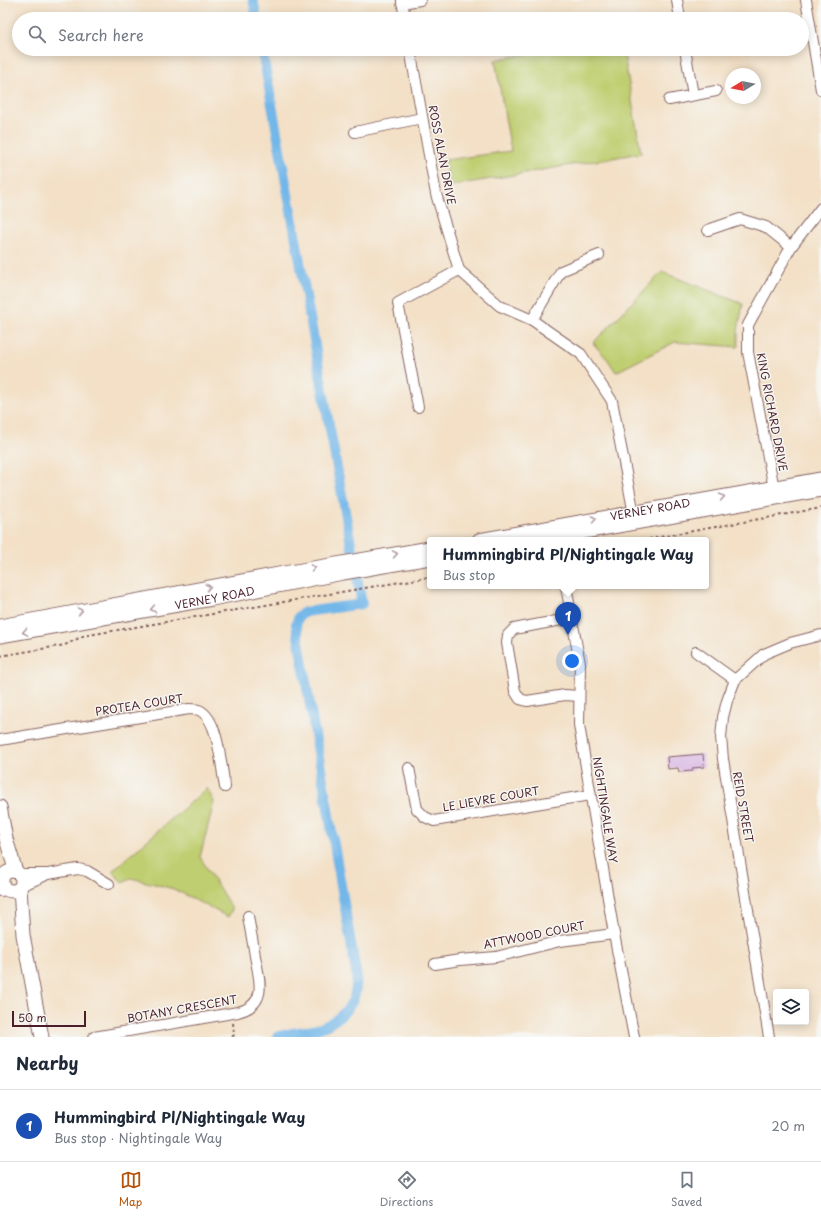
<!DOCTYPE html>
<meta charset="utf-8">
<style>
body{margin:0;font-family:"Playpen Sans",sans-serif;background:#f6f6f7;color:#1f2937}
.controls{position:absolute;right:12px;bottom:12px;display:grid;overflow:hidden;border-radius:4px;box-shadow:0 2px 10px #0003}
.controls button{width:36px;height:36px;display:grid;place-items:center;padding:0;border:0;border-bottom:1px solid #e0e1e3;background:#fff;color:#1f2937;font:20px sans-serif}
.compass{position:absolute;left:725px;top:68px;width:36px;height:36px;border-radius:50%;background:#fff;box-shadow:0 2px 10px #0003;rotate:260deg}
.scale{position:absolute;left:12px;bottom:10px;width:74px;box-sizing:border-box;padding-left:4px;border:2px solid #4a1f2b;border-top:0;font-size:11px;line-height:14px;white-space:nowrap;color:#4a1f2b;-webkit-text-stroke:3px #f6f6f2;paint-order:stroke}
.you{position:absolute;left:572px;top:661px;width:14px;height:14px;margin:-10px;border:3px solid #fff;border-radius:50%;background:#1a73e8;box-shadow:0 0 0 6px #1a73e833}
.badge{display:grid;place-items:center;width:26px;height:26px;border-radius:50%;background:#b45309;color:#fff;font-size:13px;font-weight:700}
.pin{position:absolute;translate:-50% -33px;filter:drop-shadow(0 1px 2px #0008)}
.pin::after{content:'';position:absolute;top:21px;width:14px;height:12px;background:inherit;clip-path:polygon(0 0,100% 0,50% 100%)}
.popup{position:absolute;left:427px;top:537px;width:282px;height:52px;box-sizing:border-box;display:grid;place-content:center;border-radius:4px;background:#fff;filter:drop-shadow(0 1px 3px #0005);font-size:13px;white-space:nowrap;color:#747a83}
.popup b{font-size:15px;color:#1f2937}
.popup::after{content:'';position:absolute;left:50%;top:100%;margin-left:-8px;border:8px solid transparent;border-top-color:#fff}
.list{margin:0;padding:0;list-style:none}
h2{display:flex;justify-content:space-between;align-items:center;height:52px;margin:0;padding:0 16px;font-size:17px}
h2 small{font-size:13px;font-weight:400;color:#747a83}
.list li{display:grid;grid-template-columns:26px 1fr auto;gap:12px;align-items:center;box-sizing:border-box;height:72px;padding:0 16px;border-top:1px solid #e0e1e3}
.list b{display:block;font-size:15px;white-space:nowrap}
.list p{margin:0;font-size:13px;white-space:nowrap;color:#747a83}
.list em{font-size:13px;font-style:normal;color:#747a83}
.icon{flex:none;width:22px;height:22px;fill:none;stroke:currentColor;stroke-width:2;stroke-linecap:round;stroke-linejoin:round}
.map{position:relative;flex:none;width:821px;height:1037px;overflow:hidden}
.search{position:absolute;background:#fff;box-shadow:0 2px 10px #0003;left:12px;right:12px;top:12px;height:44px;display:flex;align-items:center;gap:10px;box-sizing:border-box;padding:0 14px;border-radius:22px;color:#747a83;font-size:15px}
.sheet{height:124px;background:#fff}
nav{display:flex;justify-content:space-around;align-items:center;box-sizing:border-box;height:56px;border-top:1px solid #e0e1e3;background:#fff;font-size:11px;color:#747a83}
nav a{display:grid;justify-items:center;gap:2px}
nav .on{color:#b45309}
.map>svg:first-child{display:block}
</style>
<div class="map">
<svg width="821" height="1037" viewBox="0 0 821 1037">
<rect width="100%" height="100%" fill="#f6f6f2"/>
<filter id="ink" filterUnits="userSpaceOnUse"><feTurbulence type="fractalNoise" baseFrequency=".025" numOctaves="2"/><feDisplacementMap in="SourceGraphic" scale="8" xChannelSelector="R" yChannelSelector="G"/><feConvolveMatrix kernelMatrix="1 2 1 2 8 2 1 2 1" color-interpolation-filters="sRGB"/></filter>
<filter id="wash" filterUnits="userSpaceOnUse"><feTurbulence type="fractalNoise" baseFrequency=".012" numOctaves="4" result="noise"/><feDisplacementMap in="SourceGraphic" scale="16" xChannelSelector="R" yChannelSelector="G"/><feGaussianBlur stdDeviation="0.9" result="paint"/><feColorMatrix in="noise" values="0 0 0 0 0 0 0 0 0 0 0 0 0 0 0 0 0 1.4 0 .05"/><feComposite in="paint" operator="in"/></filter>
<g filter="url(#wash)">
<rect width="100%" height="100%" fill="#f3e0c6"/>
<g fill="#bfce70" stroke="#84764e">
<polygon points="554,49 623,49 641,153 450,186 445,160 511,151 495,60"/>
<polygon points="662,272 743,304 738,330 738,347 675,342 616,372 608,360 593,343"/>
<polygon points="207,788 214,802 200,857 232,909 228,917 174,889 131,878 122,882 112,871"/>
</g>
<g fill="none" stroke-linecap="round" stroke-linejoin="round">
<g stroke="#73b7e9" stroke-width="10">
<polyline points="253,0 257,19"/>
<path d="M 262,49 L 329,424 L 362,604 L 305,612 L 299,616 L 296,624 L 357,978 C 356,985 356,993 353,1000 C 347,1013 331,1025 317,1029 C 304,1032 290,1032 277,1037"/>
</g>
</g>
<g id="blocks">
<polygon fill="#d3aae3" points="703,754 704,767 692,768 693,771 679,772 678,768 668,769 667,757"/>
</g>
</g>
<g filter="url(#ink)">
<use href="#blocks" fill-opacity="0" stroke="#856361" stroke-width="1"/>
<g fill="none" stroke-linecap="round" stroke-linejoin="round">
<defs>
<g id="minor">
<polyline points="402,0 405,19"/>
<polyline points="677,0 680,19"/>
<polyline points="806,0 821,90"/>
<polyline points="402,3 420,0"/>
<polyline points="410,49 436,194 459,270 500,306 532,320 581,354 612,401 635,519"/>
<polyline points="685,49 693,95"/>
<polyline points="669,100 716,91"/>
<polyline points="355,132 422,118"/>
<polyline points="708,230 740,219 766,227 791,247"/>
<polyline points="532,320 561,271 599,255"/>
<polyline points="418,407 398,303 459,270"/>
<polyline points="775,494 748,352 748,325 791,247 821,208"/>
<polyline points="566,586 580,664 579,725 614,934 634,1037"/>
<polyline points="572,618 514,629 508,635 507,643 515,691 520,699 527,701 565,695 579,696"/>
<polyline points="696,652 735,680"/>
<path d="M 0,740 L 189,709 C 193,709 198,709 201,711 C 219,722 221,767 225,787"/>
<polyline points="409,768 417,809 425,817 434,821 590,795"/>
<polyline points="19,874 48,874 78,869 87,871 109,884"/>
<polyline points="0,875 4,874"/>
<polyline points="21,886 44,876"/>
<polyline points="0,891 6,890"/>
<polyline points="435,964 460,960 496,957 560,941 614,934"/>
<path d="M 94,1037 L 238,1012 C 269,1004 259,979 255,956 C 253,942 250,929 248,916"/>
<polyline points="769,1037 723,759 721,737 723,717 727,701 735,680 764,654 790,643 821,635"/>
</g>
<g id="tertiary">
<path id="s1" d="M 479,540 L 821,479"/>
<polyline points="539,540 821,490"/>
<polyline points="0,626 284,573 430,548"/>
<path id="s2" d="M 0,636 L 212,599 L 343,573 L 430,558"/>
<polyline points="0,807 6,839 16,872"/>
<circle cx="12" cy="881" r="10"/>
<polyline points="20,888 23,935 42,1037"/>
</g>
</defs>
<use href="#minor" stroke="#856361" stroke-width="12"/>
<use href="#tertiary" stroke="#856361" stroke-width="15"/>
<g stroke="#856361" stroke-width="2" stroke-dasharray="3 3" stroke-linecap="butt">
<polyline points="643,540 821,508"/>
<polyline points="0,656 65,645 83,636 430,577"/>
<polyline points="232,1037 234,1035 233,1022"/>
</g>
<use href="#minor" stroke="#fff" stroke-width="10"/>
<use href="#tertiary" stroke="#fff" stroke-width="13"/>
</g>
<defs><path id="oneway-chevron" d="M-2-3.5L2.5 0L-2 3.5" fill="none" stroke-width="1.6" stroke-linecap="round" stroke-linejoin="round"/></defs>
<g stroke="#ae9aa0">
<use href="#oneway-chevron" transform="translate(722 497) rotate(-10)"/>
<use href="#oneway-chevron" transform="translate(594 519) rotate(-10)"/>
<use href="#oneway-chevron" transform="translate(395 554) rotate(-10)"/>
<use href="#oneway-chevron" transform="translate(313 568) rotate(-10)"/>
<use href="#oneway-chevron" transform="translate(208 587) rotate(-11)"/>
<use href="#oneway-chevron" transform="translate(153 609) rotate(170)"/>
<use href="#oneway-chevron" transform="translate(80 611) rotate(-10)"/>
<use href="#oneway-chevron" transform="translate(25 632) rotate(170)"/>
</g>
</g>
<g text-anchor="middle" stroke-width="3" stroke-linejoin="round" paint-order="stroke">
<g font-size="11" fill="#4a1f2b" stroke="#f6f6f2">
<text transform="translate(442 155) rotate(79)" y="4">ROSS ALAN DRIVE</text>
<text transform="translate(772 412) rotate(79)" y="4">KING RICHARD DRIVE</text>
<text dy="4" stroke="none"><textPath href="#s1" startOffset="174">VERNEY ROAD</textPath></text>
<text dy="4" stroke="none"><textPath href="#s2" startOffset="218">VERNEY ROAD</textPath></text>
<text transform="translate(139 705) rotate(-9)" y="4">PROTEA COURT</text>
<text transform="translate(491 799) rotate(-10)" y="4">LE LIEVRE COURT</text>
<text transform="translate(743 807) rotate(80)" y="4">REID STREET</text>
<text transform="translate(605 810) rotate(81)" y="4">NIGHTINGALE WAY</text>
<text transform="translate(534 935) rotate(-11)" y="4">ATTWOOD COURT</text>
<text transform="translate(182 1009) rotate(-10)" y="4">BOTANY CRESCENT</text>
</g>
</g>
</svg>
<div class="controls">
<button><svg class="icon" aria-label="layers" viewBox="0 0 24 24"><path d="M12 4l9 5-9 5-9-5zM3 14l9 5 9-5"/></svg></button>
</div>
<svg class="compass" viewBox="-18 -18 36 36"><path d="M0-13l5 13h-10z" fill="#e53935"/><path d="M0 13l5-13h-10z" fill="#747a83"/></svg>
<div class="scale">50 m</div>
<div class="you"></div>
<div class="pin badge" style="left:568px;top:635px;background:#1a4fb4">1</div>
<div class="popup"><b>Hummingbird Pl/Nightingale Way</b>Bus stop</div>
<div class="search"><svg class="icon" aria-label="search" viewBox="0 0 24 24"><circle cx="10" cy="10" r="6"/><path d="M15 15l6 6"/></svg>Search here</div>
</div>
<section class="sheet">
<h2>Nearby<small></small></h2>
<ul class="list">
<li><span class="badge" style="background:#1a4fb4">1</span><div><b>Hummingbird Pl/Nightingale Way</b><p>Bus stop · Nightingale Way</p></div><em>20 m</em></li>
</ul>
</section>
<nav>
<a class="on"><svg class="icon" aria-label="map" viewBox="0 0 24 24"><path d="M3 6l6-2 6 2 6-2v14l-6 2-6-2-6 2zM9 4v14M15 6v14"/></svg>Map</a>
<a><svg class="icon" aria-label="directions" viewBox="0 0 24 24"><path d="M12 3l9 9-9 9-9-9zM9 14v-3h6M13 9l2 2-2 2"/></svg>Directions</a>
<a><svg class="icon" aria-label="saved" viewBox="0 0 24 24"><path d="M7 4h10v16l-5-4-5 4z"/></svg>Saved</a>
</nav>
